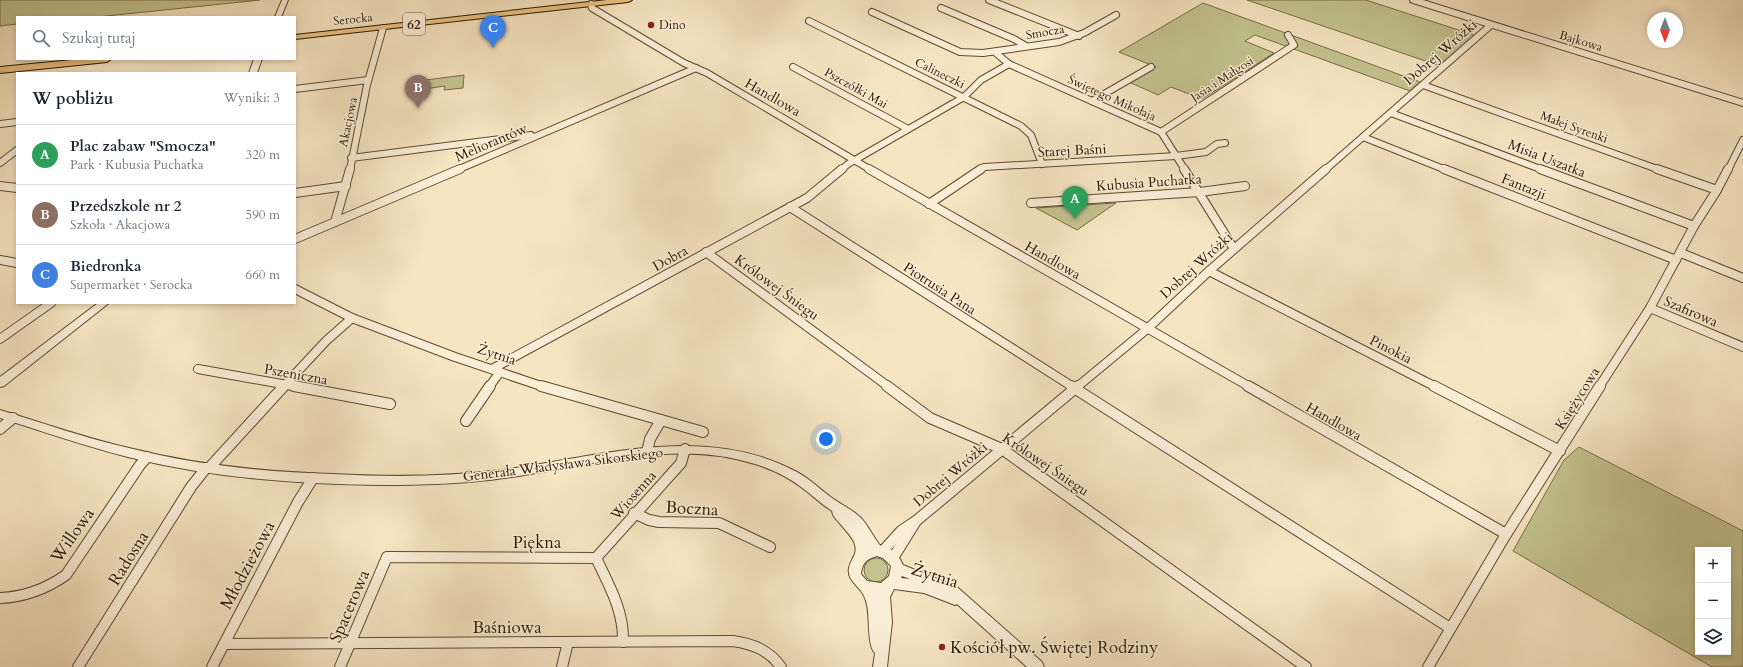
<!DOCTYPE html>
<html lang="pl">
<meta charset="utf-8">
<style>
body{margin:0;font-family:Cardo,serif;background:#f2f2f3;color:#1f2937}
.controls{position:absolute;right:12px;bottom:12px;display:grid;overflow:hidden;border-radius:0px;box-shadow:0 2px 6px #0003}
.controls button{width:36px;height:36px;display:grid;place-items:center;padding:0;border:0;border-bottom:1px solid #e0e1e3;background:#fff;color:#1f2937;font:20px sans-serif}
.compass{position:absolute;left:1647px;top:12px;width:36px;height:36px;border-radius:50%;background:#fff;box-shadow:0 2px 6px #0003;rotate:180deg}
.you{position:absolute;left:826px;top:439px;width:14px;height:14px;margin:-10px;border:3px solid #fff;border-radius:50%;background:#1a73e8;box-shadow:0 0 0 6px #1a73e833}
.badge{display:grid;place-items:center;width:26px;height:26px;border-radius:50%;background:#0b8043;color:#fff;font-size:13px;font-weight:700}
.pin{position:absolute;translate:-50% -33px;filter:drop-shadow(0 1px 2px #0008)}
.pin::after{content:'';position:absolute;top:21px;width:14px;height:12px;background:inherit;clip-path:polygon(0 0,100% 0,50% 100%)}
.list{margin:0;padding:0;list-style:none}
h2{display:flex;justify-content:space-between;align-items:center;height:52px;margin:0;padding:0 16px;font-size:17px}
h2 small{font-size:13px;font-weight:400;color:#747a83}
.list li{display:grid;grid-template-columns:26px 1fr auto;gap:12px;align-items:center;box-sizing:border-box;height:60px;padding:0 16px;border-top:1px solid #e0e1e3}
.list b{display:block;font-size:15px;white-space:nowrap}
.list p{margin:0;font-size:13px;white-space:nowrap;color:#747a83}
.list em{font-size:13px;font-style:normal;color:#747a83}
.icon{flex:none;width:22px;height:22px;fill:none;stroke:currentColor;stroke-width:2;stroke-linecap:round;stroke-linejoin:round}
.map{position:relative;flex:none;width:1743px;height:667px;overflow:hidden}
.search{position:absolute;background:#fff;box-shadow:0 2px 6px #0003;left:16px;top:16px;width:280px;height:44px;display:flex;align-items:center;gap:10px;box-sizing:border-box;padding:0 14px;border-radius:0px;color:#747a83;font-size:15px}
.panel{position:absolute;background:#fff;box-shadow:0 2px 6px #0003;left:16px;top:72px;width:280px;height:232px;border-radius:0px}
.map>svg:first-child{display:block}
</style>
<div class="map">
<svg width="1743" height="667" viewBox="0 0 1743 667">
<rect width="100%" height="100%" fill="#f7e5c2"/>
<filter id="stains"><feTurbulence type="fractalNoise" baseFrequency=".005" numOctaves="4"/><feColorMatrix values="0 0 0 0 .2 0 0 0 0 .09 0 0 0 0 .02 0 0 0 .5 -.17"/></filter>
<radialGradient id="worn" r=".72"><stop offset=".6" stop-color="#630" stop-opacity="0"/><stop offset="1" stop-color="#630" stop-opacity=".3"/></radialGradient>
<g fill="#c3c38f" stroke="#766e48" fill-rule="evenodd">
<polygon points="0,0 260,0 97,17 17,17 17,24 0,26"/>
<polygon points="1247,0 1366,0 1477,36 1440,66"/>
<polygon points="1203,3 1420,82 1410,91 1255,35 1245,41 1274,53 1202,99 1171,87 1158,95 1129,82 1156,67 1119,52"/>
<polygon points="464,75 463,88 444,90 445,86 425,89 426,80"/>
<polygon points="1116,203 1077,230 1036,208"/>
<path d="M 1579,447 L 1743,531 L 1743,667 L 1712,667 L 1513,551 L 1564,460 ZM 1698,550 L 1728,550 L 1728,652 L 1698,652 Z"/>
<circle cx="876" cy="570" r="12"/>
</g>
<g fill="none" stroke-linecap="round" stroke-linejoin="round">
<defs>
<g id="minor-far2">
<polyline points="989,0 1079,36"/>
<polyline points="1413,0 1743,103"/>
<polyline points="591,4 592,8 684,63 707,73 871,170"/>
<polyline points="941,8 1014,39 1026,46"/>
<polyline points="872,12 960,52 983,53 1059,42 1084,33 1116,15"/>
<polyline points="809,21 1021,126 1031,135 1042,164"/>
<polyline points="996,53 1009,64 1161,132 1185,170"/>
<polyline points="793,67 908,129"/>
<polyline points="1423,85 1660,170"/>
<polyline points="295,89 368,80"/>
<polyline points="1092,101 1151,67"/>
<polyline points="1391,113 1543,170"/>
<polyline points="0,124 17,122"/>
<polyline points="1161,132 1294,45 1288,35"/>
<polyline points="1363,137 1446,170"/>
<polyline points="351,158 531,135"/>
<polyline points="0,163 17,150"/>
<polyline points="350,170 367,85 383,28"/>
<polyline points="457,170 696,68"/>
<polyline points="841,170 848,164 964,97 981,80 1009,64"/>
<polyline points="980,170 984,167 1176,156 1206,152 1217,144 1225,143"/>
<polyline points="1325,170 1491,25"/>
<polyline points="1728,170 1743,140"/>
</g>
<g id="minor-far1">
<polyline points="869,169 1250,387"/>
<polyline points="1184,169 1234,249"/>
<polyline points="1444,169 1676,260"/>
<polyline points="1540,169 1694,226"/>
<polyline points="1657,169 1717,190"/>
<polyline points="0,186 17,188"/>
<polyline points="295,193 346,186"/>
<polyline points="1031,203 1200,192 1245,186"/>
<polyline points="929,204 981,169"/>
<polyline points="790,207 1073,387"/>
<polyline points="335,222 350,169"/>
<polyline points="295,239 460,169"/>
<polyline points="706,252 889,387"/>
<polyline points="1681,253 1743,278"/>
<polyline points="0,260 17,263"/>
<polyline points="1209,271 1436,387"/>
<polyline points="295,289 352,318 455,357 544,387"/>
<polyline points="1650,308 1743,347"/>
<polyline points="0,339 51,303"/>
<polyline points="198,369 299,387"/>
<polyline points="492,369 807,198 842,169"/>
<polyline points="283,387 326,341 352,318"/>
<polyline points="489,387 500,372"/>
<polyline points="1077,387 1147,329 1209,271 1326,169"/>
<polyline points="1599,387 1650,308 1694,226 1717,190 1728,169"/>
</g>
<g id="minor">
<polyline points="294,386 390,404"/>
<polyline points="541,386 661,420 650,439 647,452"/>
<polyline points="887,386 930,418 1002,449 1306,667"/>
<polyline points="1071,386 1450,628"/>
<polyline points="1248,386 1506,534"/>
<polyline points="1434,386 1560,451"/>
<polyline points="661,420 703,432"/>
<polyline points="466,421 490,386"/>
<polyline points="0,429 13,418"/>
<polyline points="209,468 284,386"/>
<polyline points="634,513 649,520 659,522 719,523 770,547"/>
<polyline points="882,552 901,531 916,521 1078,386"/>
<polyline points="596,558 681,463 685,449"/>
<polyline points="893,558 916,521"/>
<path d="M 0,598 C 25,597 46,589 66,575 L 140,465 L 147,457"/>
<path d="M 224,644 L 733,641 C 753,644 769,650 781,667"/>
<polyline points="78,667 191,487 206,468"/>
<polyline points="212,667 298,502 313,478"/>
<path d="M 340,667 L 387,557 L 596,558 C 609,585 624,611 623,642"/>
<polyline points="562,667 568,642"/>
<polyline points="1428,667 1505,536 1600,386"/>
</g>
<g id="tertiary">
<polygon points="282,0 288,0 281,17 275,17"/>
<polygon points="254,59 262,59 257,73 249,73"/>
<polygon points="98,303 109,303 4,386 0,387 0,377"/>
<path d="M 0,410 C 43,423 85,438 129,448 C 196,465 264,472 333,474 C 389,477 445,477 501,470 C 599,457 704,422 797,472 C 808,478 818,487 828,495 C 838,503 850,508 860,517 C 868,525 872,535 879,544 C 883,549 886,548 891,550 C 898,554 900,559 903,565 L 957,587 L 1042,662 L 1044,667 L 1027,667 L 957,604 L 955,605 L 924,593 L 894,589 L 890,597 L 892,622 L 887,667 L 873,667 L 875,653 C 867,646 870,617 867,605 C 866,600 864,595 861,591 C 856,584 847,579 849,568 C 851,557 859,555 854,542 C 849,532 839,524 833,515 L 832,511 C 821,504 812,495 801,487 C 788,477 771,469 755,464 C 674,438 585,467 504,478 C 464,484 424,485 384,485 C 298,484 211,478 128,457 C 84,446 42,431 0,418 ZM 877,556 L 883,558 L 891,566 L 889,576 L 881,583 L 867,581 L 861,574 C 862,563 867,559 877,556 ZM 902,576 L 910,579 L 901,578 Z"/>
</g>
<g id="primary">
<polygon points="607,0 632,0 628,2 295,39 295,35"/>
<polygon points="82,59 111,59 107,62 0,73 0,67"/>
</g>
</defs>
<use href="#minor-far2" stroke="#5d4b31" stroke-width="8"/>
<use href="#minor-far1" stroke="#5d4b31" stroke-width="10"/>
<use href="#minor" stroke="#5d4b31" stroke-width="12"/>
<use href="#tertiary" stroke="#5d4b31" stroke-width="2"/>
<use href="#primary" stroke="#2a1801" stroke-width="2"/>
<use href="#minor-far2" stroke="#faeed7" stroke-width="6"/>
<use href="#minor-far1" stroke="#faeed7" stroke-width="8"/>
<use href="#minor" stroke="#faeed7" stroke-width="10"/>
<use href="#tertiary" fill="#faeed7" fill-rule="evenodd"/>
<use href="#primary" fill="#ecc281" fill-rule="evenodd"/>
</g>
<g fill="#8f2418" stroke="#faeed7" stroke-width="1.5">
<circle cx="651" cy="25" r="4"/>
<circle cx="942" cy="647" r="4"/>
</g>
<g text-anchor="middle" stroke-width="3" stroke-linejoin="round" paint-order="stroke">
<g font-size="12" fill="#2a1801" stroke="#faeed7">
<text transform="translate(353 19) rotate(-6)" y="4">Serocka</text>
<text transform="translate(1045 32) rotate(-10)" y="4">Smocza</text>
<text transform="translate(1581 41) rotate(17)" y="4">Bajkowa</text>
<text transform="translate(940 73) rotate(26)" y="4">Calineczki</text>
<text transform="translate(1222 79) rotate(-33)" y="4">Jasia i Małgosi</text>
<text transform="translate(856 88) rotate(29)" y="4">Pszczółki Mai</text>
<text transform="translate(1112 98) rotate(24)" y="4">Świętego Mikołaja</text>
<text transform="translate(348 122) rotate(-78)" y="4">Akacjowa</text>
<text transform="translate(1574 127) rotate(20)" y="4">Małej Syrenki</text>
</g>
<g font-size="12" fill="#2a1801" stroke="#faeed7" text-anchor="start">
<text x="659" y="29">Dino</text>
</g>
<rect fill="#faeed7" stroke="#685841" stroke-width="1" x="403" y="13" width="22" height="22" rx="3"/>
<g font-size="13" font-weight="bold" fill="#2a1801">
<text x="414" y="29">62</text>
</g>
<g font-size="14" fill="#2a1801" stroke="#faeed7">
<text transform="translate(1440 52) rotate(-41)" y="5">Dobrej Wróżki</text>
<text transform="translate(773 97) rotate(30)" y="5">Handlowa</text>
<text transform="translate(491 142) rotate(-23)" y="5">Meliorantów</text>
<text transform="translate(1072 150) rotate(-3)" y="5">Starej Baśni</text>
<text transform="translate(1547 158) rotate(21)" y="5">Misia Uszatka</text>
<text transform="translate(1149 182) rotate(-4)" y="5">Kubusia Puchatka</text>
<text transform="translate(1524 186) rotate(22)" y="5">Fantazji</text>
<text transform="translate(670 258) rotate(-29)" y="5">Dobra</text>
<text transform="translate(1053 260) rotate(30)" y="5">Handlowa</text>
<text transform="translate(1196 265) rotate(-42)" y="5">Dobrej Wróżki</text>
<text transform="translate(777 287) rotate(36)" y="5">Królowej Śniegu</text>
<text transform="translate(940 288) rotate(33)" y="5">Piotrusia Pana</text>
<text transform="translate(1691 311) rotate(23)" y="5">Szafirowa</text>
<text transform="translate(1391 349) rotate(27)" y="5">Pinokia</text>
<text transform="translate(497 354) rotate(18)" y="5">Żytnia</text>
<text transform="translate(296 374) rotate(10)" y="5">Pszeniczna</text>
<text transform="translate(1577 398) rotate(-58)" y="5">Księżycowa</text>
<text transform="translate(1334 421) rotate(30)" y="5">Handlowa</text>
<text transform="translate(563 464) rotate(-7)" y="5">Generała Władysława Sikorskiego</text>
<text transform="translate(1046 464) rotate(34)" y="5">Królowej Śniegu</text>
<text transform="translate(950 474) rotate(-40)" y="5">Dobrej Wróżki</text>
<text transform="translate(633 495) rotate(-48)" y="5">Wiosenna</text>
</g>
<g font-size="17" fill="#2a1801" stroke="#faeed7">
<text transform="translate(692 508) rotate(3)" y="6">Boczna</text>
<text transform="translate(72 535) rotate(-55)" y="6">Willowa</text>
<text x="537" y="548">Piękna</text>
<text transform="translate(128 558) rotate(-58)" y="6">Radosna</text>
<text transform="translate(247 565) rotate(-62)" y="6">Młodzieżowa</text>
<text transform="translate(935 575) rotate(17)" y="6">Żytnia</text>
<text transform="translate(349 606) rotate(-67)" y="6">Spacerowa</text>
<text x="507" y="633">Baśniowa</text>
</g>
<g font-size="17" fill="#2a1801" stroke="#faeed7" text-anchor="start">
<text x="950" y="653">Kościół pw. Świętej Rodziny</text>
</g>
</g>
<rect width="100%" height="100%" filter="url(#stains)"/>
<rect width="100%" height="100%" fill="url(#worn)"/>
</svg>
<div class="controls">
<button>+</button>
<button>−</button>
<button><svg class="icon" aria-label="layers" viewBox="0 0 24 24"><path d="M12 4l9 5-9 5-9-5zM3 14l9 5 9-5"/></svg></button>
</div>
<svg class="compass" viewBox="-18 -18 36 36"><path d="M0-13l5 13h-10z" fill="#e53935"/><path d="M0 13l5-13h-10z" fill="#747a83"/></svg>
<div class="you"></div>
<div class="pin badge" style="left:1075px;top:219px;background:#2e9e5b">A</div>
<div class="pin badge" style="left:418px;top:108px;background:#8d6e63">B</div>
<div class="pin badge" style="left:493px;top:48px;background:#3f7fe0">C</div>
<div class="search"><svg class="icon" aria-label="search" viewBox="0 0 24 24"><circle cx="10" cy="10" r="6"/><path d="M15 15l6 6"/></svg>Szukaj tutaj</div>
<section class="panel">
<h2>W pobliżu<small>Wyniki: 3</small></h2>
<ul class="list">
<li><span class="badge" style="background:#2e9e5b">A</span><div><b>Plac zabaw &quot;Smocza&quot;</b><p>Park · Kubusia Puchatka</p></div><em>320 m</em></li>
<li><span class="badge" style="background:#8d6e63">B</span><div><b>Przedszkole nr 2</b><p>Szkoła · Akacjowa</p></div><em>590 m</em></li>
<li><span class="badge" style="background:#3f7fe0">C</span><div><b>Biedronka</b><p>Supermarket · Serocka</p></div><em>660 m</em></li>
</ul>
</section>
</div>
